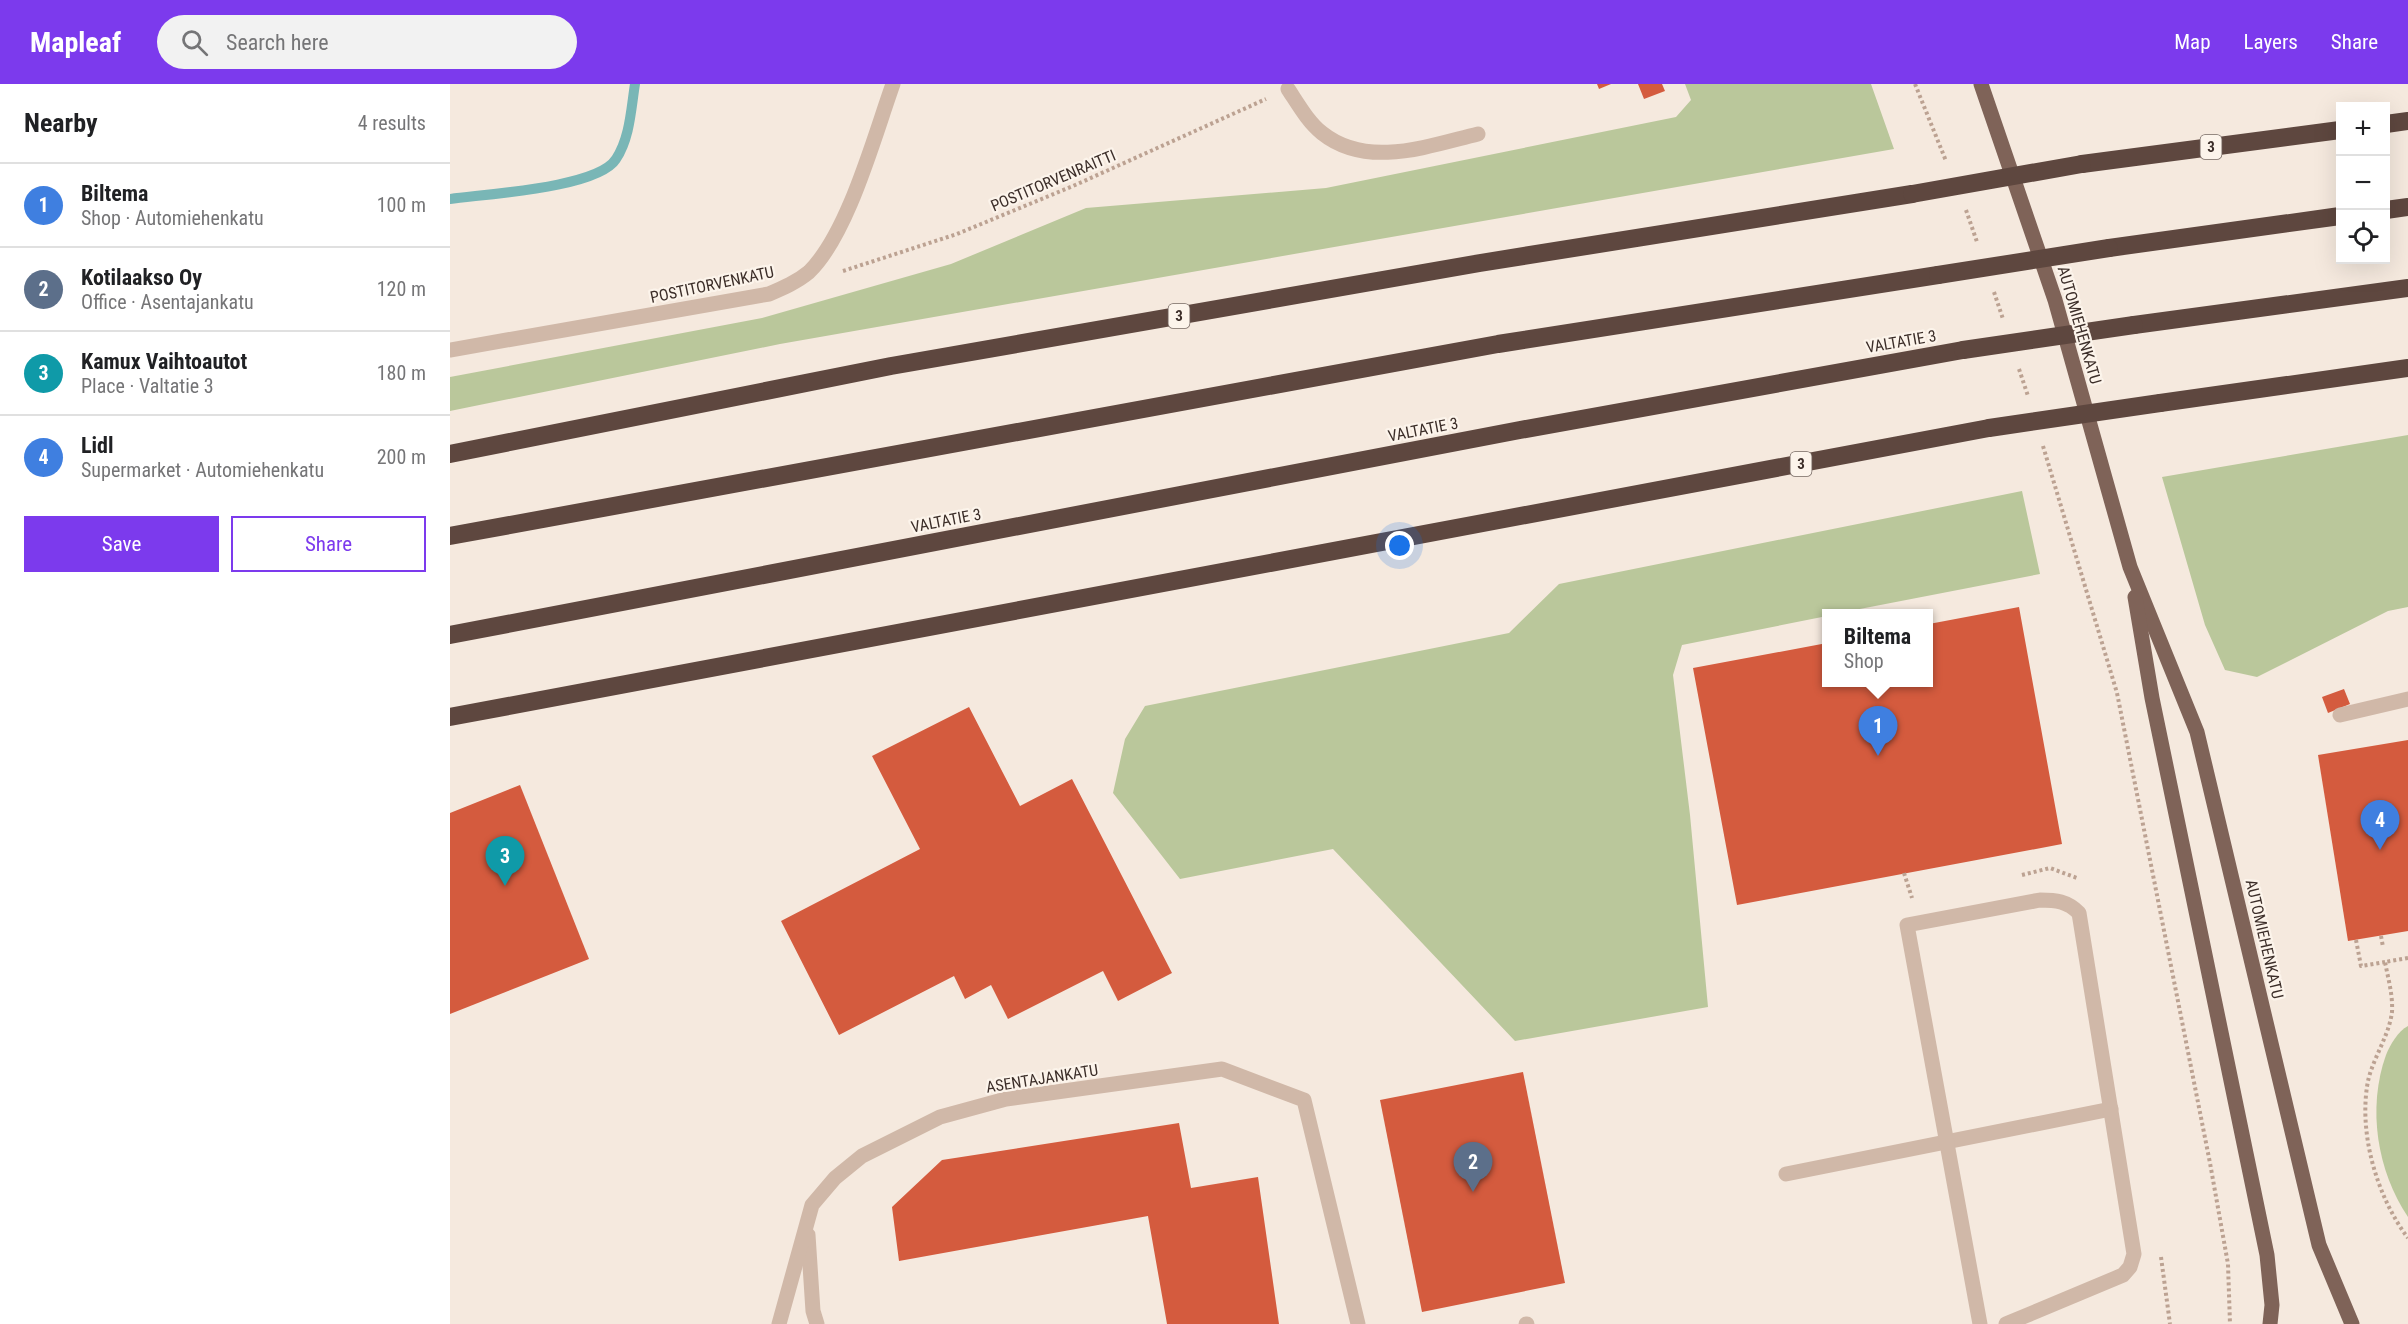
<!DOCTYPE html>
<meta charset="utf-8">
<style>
body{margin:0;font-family:"Roboto Condensed",sans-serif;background:#f2f2f2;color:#202124}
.controls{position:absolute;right:18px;top:18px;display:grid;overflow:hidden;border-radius:0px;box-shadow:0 6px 24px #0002}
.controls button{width:54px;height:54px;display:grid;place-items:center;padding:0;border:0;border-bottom:2px solid #e0e0e0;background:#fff;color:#202124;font:30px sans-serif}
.you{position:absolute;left:950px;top:462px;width:21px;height:21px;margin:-15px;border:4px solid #fff;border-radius:50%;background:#1a73e8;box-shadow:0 0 0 9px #1a73e833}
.badge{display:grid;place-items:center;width:39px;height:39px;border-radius:50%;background:#7c3aed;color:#fff;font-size:20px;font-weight:700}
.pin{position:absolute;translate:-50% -50px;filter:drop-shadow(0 2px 3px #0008)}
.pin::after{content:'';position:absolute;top:32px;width:21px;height:18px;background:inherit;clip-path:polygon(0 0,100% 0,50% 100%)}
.popup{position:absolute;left:1372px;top:525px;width:111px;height:78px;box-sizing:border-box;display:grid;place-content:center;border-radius:0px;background:#fff;filter:drop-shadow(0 2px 4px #0005);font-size:20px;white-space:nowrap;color:#757577}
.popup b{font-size:22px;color:#202124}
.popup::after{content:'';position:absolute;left:50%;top:100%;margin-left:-12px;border:12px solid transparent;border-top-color:#fff}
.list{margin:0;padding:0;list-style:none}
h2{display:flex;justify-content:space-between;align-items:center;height:78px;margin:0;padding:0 24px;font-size:26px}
h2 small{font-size:20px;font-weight:400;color:#757577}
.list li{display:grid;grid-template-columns:39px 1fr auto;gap:18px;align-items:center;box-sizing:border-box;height:84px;padding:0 24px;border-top:2px solid #e0e0e0}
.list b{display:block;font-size:22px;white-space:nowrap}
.list p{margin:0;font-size:20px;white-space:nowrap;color:#757577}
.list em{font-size:20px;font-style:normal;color:#757577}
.actions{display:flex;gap:12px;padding:18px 24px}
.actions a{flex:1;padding:14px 0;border:2px solid #7c3aed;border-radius:0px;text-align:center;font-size:21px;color:#7c3aed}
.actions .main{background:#7c3aed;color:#fff}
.icon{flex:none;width:33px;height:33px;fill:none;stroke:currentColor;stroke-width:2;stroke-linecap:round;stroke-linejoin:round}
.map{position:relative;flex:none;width:1958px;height:1240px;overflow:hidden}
header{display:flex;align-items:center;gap:36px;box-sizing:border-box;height:84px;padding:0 30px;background:#7c3aed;color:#fff}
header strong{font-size:28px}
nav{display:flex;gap:33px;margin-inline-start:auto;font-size:21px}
.search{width:420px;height:54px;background:#f2f2f2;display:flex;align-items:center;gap:15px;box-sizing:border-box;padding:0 21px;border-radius:33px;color:#757577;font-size:22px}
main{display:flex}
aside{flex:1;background:#fff}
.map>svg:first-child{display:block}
</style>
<header>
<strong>Mapleaf</strong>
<div class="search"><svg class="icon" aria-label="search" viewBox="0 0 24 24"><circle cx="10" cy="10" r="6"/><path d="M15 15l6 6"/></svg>Search here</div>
<nav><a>Map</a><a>Layers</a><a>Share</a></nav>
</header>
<main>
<aside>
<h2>Nearby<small>4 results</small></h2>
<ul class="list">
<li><span class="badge" style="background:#3f7fe0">1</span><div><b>Biltema</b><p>Shop · Automiehenkatu</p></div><em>100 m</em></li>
<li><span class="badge" style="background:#5c6f8a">2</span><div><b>Kotilaakso Oy</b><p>Office · Asentajankatu</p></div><em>120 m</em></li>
<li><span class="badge" style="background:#0f9aa8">3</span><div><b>Kamux Vaihtoautot</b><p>Place · Valtatie 3</p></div><em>180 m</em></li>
<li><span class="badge" style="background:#3f7fe0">4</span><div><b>Lidl</b><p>Supermarket · Automiehenkatu</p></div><em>200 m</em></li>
</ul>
<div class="actions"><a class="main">Save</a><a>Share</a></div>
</aside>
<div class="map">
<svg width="1958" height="1240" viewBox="0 0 1958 1240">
<rect width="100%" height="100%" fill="#f5e9de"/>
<g fill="#bac79b">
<polygon points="1235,0 1421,0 1444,65 330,260 0,327 0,293 312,234 501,180 636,124 876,104 1226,33 1241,16"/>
<polygon points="1958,351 1958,523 1938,527 1807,593 1775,586 1755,541 1712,393"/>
<polygon points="1572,407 1590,490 1389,529 1377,530 1377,532 1232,561 1223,591 1240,731 1258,923 1065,957 883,765 730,795 663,709 675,655 695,622 1059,549 1109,500"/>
<path d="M 1958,942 L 1958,1133 C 1927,1087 1917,1024 1936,971 C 1940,961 1948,947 1958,942 Z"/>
</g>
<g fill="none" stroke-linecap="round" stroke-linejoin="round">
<path stroke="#79b6b6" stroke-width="10" d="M 0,115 C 35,110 148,104 166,75 C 180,54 181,25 185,0"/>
</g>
<g fill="#d45b3e">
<polygon points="1147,0 1161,0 1149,5"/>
<polygon points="1188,0 1212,0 1215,7 1194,15"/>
<polygon points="1569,523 1612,760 1287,821 1243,584 1377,559 1377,598 1479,598 1479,540"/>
<polygon points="1894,605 1900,620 1878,629 1872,613"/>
<polygon points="519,623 570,722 622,695 722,889 668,917 653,887 558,935 541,901 515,915 504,892 389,951 331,837 470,765 422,672"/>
<polygon points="1958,656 1958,847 1898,857 1868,671"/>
<polygon points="70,701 139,875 0,930 0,729"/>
<polygon points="1073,988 1115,1199 972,1228 930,1016"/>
<polygon points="729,1039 741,1104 808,1093 829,1240 717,1240 698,1132 449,1177 442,1123 492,1076"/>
</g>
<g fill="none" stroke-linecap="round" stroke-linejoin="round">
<g stroke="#bca292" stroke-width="4" stroke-dasharray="3 3" stroke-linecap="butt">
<polyline points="1465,0 1496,77"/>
<polyline points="1516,126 1527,158"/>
<polyline points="393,187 507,150 623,102 816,15"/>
<polyline points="1544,208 1553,235"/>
<polyline points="1569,285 1578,312"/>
<polyline points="1593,362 1667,609 1760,1079 1778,1180 1780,1240"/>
<polyline points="1454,789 1462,814"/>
<polyline points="1572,791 1600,784 1627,794"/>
<polyline points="1931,852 1933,863"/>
<polyline points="1906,856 1911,882 1935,878"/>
<path d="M 1958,874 L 1935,878 C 1938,894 1943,911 1942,928 C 1939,952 1923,974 1918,997 C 1908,1049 1927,1113 1958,1154"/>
<polyline points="1711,1173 1720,1240"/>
</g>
<g stroke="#d0b8a8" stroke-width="15">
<path d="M 838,5 C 848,20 858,38 872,49 C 917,85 978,62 1028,50"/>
<path d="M 0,266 L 319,210 C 333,204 347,198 359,188 C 398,150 424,53 443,0"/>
<polyline points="1890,631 1958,615"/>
<polyline points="1336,1090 1661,1025"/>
<polyline points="358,1151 363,1227 367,1240"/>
<polyline points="329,1240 362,1121 385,1094 412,1072 490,1033 556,1015 772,985 854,1016 908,1240"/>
<polyline points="1076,1240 1077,1240"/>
<path d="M 1530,1240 L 1457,841 L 1590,816 C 1606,816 1617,817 1629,829 L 1684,1170 L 1680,1183 L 1673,1191 L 1556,1240"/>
</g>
<g stroke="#7f6358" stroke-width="15">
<polyline points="1531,0 1605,216 1680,483 1747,648 1869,1161 1902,1240"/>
<polyline points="1685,513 1702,614 1817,1171 1822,1221 1820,1240"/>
</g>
<g stroke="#5e473f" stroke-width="18">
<polyline points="1936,40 1958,37"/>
<polyline points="1632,80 1890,46"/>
<polyline points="1936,126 1958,123"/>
<polyline points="1659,164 1890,132"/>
<polyline points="1684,241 1958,204"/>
<polyline points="1710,319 1958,284"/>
<polyline points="0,370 441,282 1030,179 1462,110"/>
<polyline points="0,452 1048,260 1488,191"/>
<polyline points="0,551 1070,346 1513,266"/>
<polyline points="0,633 1539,344"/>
</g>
<g stroke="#5e473f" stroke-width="18">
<polyline points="1462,110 1632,80"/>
<polyline points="1488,191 1659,164"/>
<polyline points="1513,266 1684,241"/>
<polyline points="1539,344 1710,319"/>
</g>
</g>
<g text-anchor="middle" stroke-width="4.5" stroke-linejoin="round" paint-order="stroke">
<g fill="#fcf4eb" stroke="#766963" stroke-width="1.5">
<rect x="1750.5" y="51" width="21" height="24" rx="4.5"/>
<rect x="718.5" y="220" width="21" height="24" rx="4.5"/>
<rect x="1340.5" y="368" width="21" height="24" rx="4.5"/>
</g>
<g font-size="15" font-weight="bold" fill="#3c2e29">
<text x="1761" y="68">3</text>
<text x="729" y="237">3</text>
<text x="1351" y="385">3</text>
</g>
<g font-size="16" fill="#3c2e29" stroke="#fcf4eb">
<text transform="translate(603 96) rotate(-23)" y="6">POSTITORVENRAITTI</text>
<text transform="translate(262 200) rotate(-12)" y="6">POSTITORVENKATU</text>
<text transform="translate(1630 241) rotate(74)" y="6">AUTOMIEHENKATU</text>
<text transform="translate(1451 257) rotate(-10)" y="6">VALTATIE 3</text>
<text transform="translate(973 345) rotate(-11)" y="6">VALTATIE 3</text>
<text transform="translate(496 436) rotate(-11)" y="6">VALTATIE 3</text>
<text transform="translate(1815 855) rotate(77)" y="6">AUTOMIEHENKATU</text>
<text transform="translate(592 994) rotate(-9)" y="6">ASENTAJANKATU</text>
</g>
</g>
</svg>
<div class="controls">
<button>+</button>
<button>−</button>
<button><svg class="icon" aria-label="locate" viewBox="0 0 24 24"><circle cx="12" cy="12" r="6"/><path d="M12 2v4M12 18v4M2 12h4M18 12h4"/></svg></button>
</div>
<div class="you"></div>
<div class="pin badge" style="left:1428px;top:672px;background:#3f7fe0">1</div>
<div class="popup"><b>Biltema</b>Shop</div>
<div class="pin badge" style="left:1023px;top:1108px;background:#5c6f8a">2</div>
<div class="pin badge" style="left:55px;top:802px;background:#0f9aa8">3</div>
<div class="pin badge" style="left:1930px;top:766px;background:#3f7fe0">4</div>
</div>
</main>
